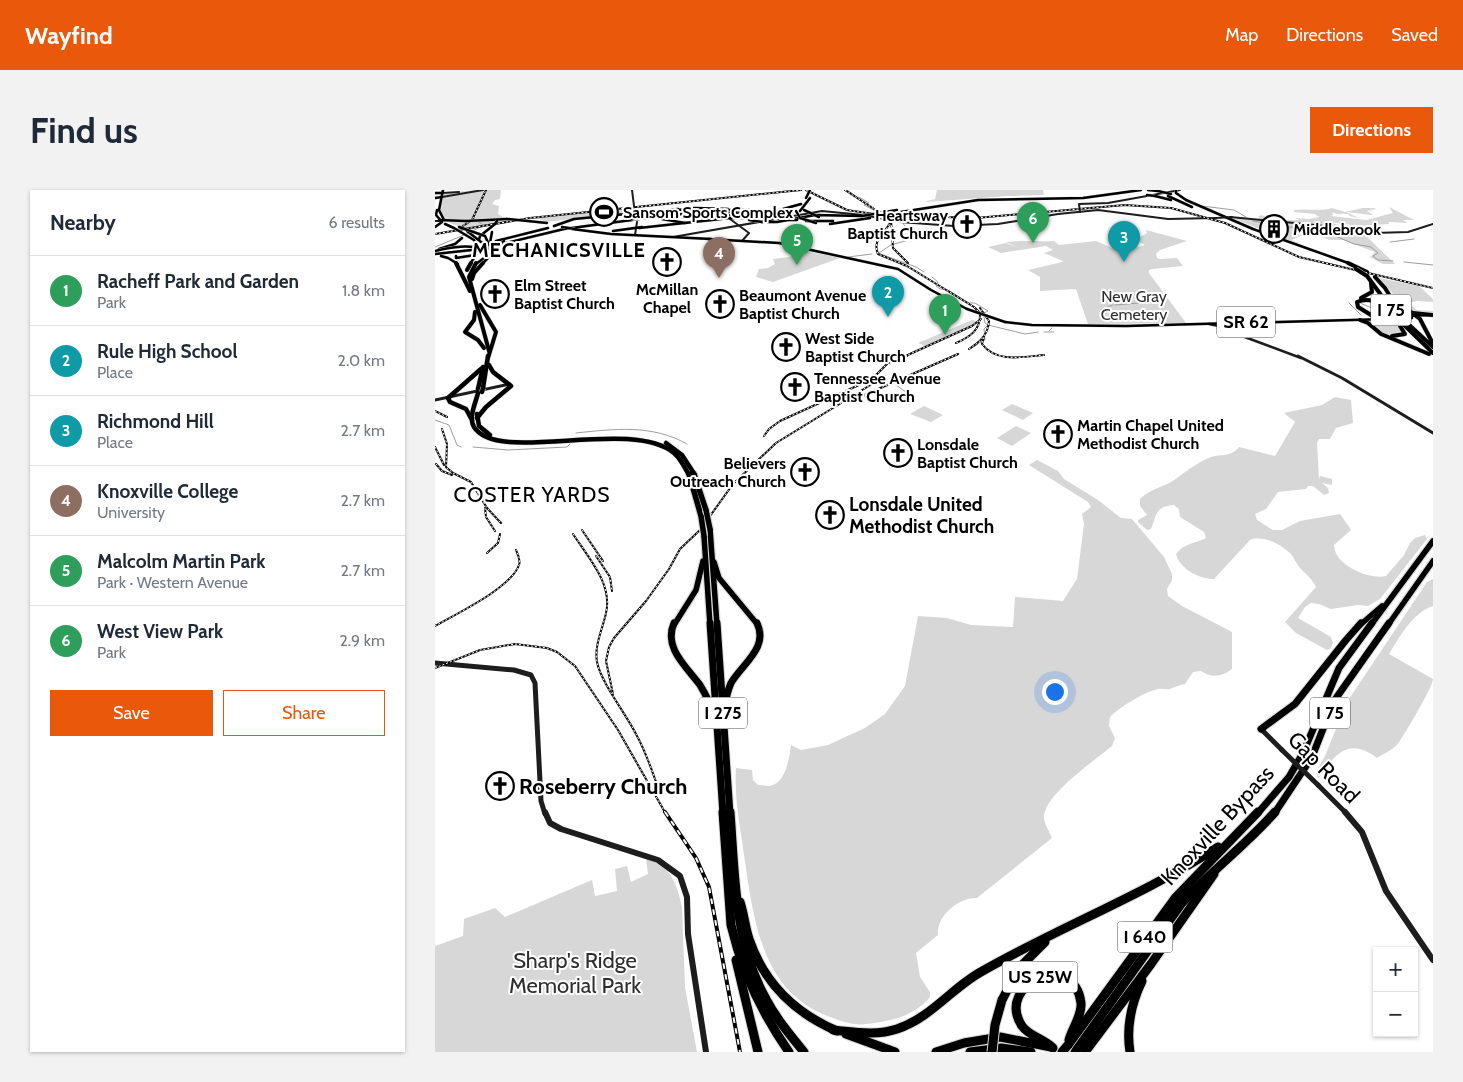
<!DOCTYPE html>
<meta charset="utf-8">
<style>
body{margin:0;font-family:Cabin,sans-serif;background:#f2f2f3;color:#1f2937}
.controls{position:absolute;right:15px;bottom:15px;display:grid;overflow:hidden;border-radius:0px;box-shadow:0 1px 4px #0004}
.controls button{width:45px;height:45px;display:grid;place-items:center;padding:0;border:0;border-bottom:1px solid #e0e1e3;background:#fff;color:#1f2937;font:25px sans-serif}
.you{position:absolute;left:619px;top:501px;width:18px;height:18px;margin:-12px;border:4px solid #fff;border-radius:50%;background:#1a73e8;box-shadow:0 0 0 8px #1a73e833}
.badge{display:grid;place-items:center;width:32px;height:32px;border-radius:50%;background:#ea580c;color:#fff;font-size:16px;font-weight:700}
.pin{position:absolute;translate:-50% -41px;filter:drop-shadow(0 1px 2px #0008)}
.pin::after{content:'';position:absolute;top:26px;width:18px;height:15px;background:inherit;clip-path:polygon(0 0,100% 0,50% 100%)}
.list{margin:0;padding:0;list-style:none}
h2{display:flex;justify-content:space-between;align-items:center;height:65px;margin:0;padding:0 20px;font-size:21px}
h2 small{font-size:16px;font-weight:400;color:#747a83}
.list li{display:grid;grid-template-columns:32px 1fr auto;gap:15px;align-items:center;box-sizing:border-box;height:70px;padding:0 20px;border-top:1px solid #e0e1e3}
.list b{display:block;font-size:19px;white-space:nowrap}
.list p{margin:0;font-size:16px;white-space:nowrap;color:#747a83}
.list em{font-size:16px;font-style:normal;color:#747a83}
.actions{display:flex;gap:10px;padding:15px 20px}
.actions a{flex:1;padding:11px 0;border:1px solid #ea580c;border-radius:0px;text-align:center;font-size:18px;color:#ea580c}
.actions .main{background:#ea580c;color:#fff}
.map{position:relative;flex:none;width:998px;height:862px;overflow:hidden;border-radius:0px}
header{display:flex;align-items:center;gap:30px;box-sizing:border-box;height:70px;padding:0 25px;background:#ea580c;color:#fff}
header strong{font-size:24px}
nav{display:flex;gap:28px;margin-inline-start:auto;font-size:18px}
.intro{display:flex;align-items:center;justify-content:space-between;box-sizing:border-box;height:120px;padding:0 30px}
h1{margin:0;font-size:35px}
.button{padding:12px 22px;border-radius:0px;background:#ea580c;color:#fff;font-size:18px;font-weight:700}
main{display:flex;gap:30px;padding:0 30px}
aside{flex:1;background:#fff;border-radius:0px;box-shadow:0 1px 4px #0004}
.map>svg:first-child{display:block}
</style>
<header>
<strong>Wayfind</strong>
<nav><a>Map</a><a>Directions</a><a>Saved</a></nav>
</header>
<div class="intro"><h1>Find us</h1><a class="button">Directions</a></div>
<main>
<aside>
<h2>Nearby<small>6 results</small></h2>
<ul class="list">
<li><span class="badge" style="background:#2e9e5b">1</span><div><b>Racheff Park and Garden</b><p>Park</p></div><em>1.8 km</em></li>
<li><span class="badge" style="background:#0f9aa8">2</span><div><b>Rule High School</b><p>Place</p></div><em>2.0 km</em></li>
<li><span class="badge" style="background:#0f9aa8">3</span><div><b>Richmond Hill</b><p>Place</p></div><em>2.7 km</em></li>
<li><span class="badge" style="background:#8d6e63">4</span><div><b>Knoxville College</b><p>University</p></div><em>2.7 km</em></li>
<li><span class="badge" style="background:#2e9e5b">5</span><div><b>Malcolm Martin Park</b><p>Park · Western Avenue</p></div><em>2.7 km</em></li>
<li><span class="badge" style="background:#2e9e5b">6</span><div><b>West View Park</b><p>Park</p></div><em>2.9 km</em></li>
</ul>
<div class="actions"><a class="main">Save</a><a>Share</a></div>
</aside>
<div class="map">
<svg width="998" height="862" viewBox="0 0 998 862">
<rect width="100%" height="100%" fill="#fff"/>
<g fill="#d7d7d7">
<polygon points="41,0 66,0 65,9 60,10 57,14 64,16 63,24 70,28 65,32 30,39 8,30 10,29 5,26 3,21 9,3"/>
<polygon points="502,0 608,0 609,5 573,6 491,12 492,11 500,9"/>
<path d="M 954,17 L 979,30 L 968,30 L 973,33 L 954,32 L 954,34 L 923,36 L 895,32 L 921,41 L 869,32 L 862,32 L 863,33 L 826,30 L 823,27 L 826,25 L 841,30 L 865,30 L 860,28 L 874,29 L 884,27 L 880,24 L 859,22 L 859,20 C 872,18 885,22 897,18 L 910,22 L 928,18 L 941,18 L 939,19 L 942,20 L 933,19 L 939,20 L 932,21 L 938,25 L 936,25 L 911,22 L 924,28 L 914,26 L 915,25 C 907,22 904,26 897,22 L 898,25 L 896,26 L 931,30 L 958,23 Z"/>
<polygon points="194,19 197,22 112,32 100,28"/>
<polygon points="797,28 880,36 929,44 960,74 948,74 935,67 940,62 908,50 895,50 879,44 868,45 856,50 864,53 861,53"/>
<path d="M 711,40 L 752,51 L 725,60 L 721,64 L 722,68 L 725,69 L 742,68 L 748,76 L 717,79 L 714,80 L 714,83 L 751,133 L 653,134 L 641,99 L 605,101 L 605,87 L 593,80 L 627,72 L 628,71 L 609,63 L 618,60 L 611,56 L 566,63 L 553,57 L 571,53 L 583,58 L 571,52 C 588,50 603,52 619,51 L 624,55 L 661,51 L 679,59 L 694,54 L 703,57 L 710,55 L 700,50 L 712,43 Z"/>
<polygon points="368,60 405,68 338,92 321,87 324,79 333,78 340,74 338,69 354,67"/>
<path d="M 944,88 L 984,96 L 998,109 L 998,112 L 982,111 L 973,113 L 982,120 L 998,121 L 998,123 C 970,126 961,105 944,88 Z"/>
<polygon points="537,130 541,131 541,134 537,136 492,157 483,153"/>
<path d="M 959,130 L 969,142 C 957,146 949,146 940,136 L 940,133 L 943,131 Z"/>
<path d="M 900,207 L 916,210 L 918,233 L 901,238 L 895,249 L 884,249 L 882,253 L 884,290 L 885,286 L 897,289 L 897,295 L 887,293 L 893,298 L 894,303 L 889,305 L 878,296 L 873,296 L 871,299 L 843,302 L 831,319 L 820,324 L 822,330 L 838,340 L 847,340 L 865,331 L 905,324 L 916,340 L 899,355 C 899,375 934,390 951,386 L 969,365 L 975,353 L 980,348 L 990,345 L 992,349 L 945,409 L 933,416 L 923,415 L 896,419 L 884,414 L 876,413 L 870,417 L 863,428 L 896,447 L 898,453 L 895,459 L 892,460 L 861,443 L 850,432 L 881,397 C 877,389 872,385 866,379 C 861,374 859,367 855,363 C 845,354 828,345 815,350 L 779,389 C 764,389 745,379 741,364 C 749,353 759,354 771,348 L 769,342 L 745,327 L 744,319 L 739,315 C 719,317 722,325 716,339 L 712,340 L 703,332 L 703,330 L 712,325 L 705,316 L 705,309 C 717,297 731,297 742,288 C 753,280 763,272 776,267 C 787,264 796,267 804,257 L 840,266 L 860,232 L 849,223 L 887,215 Z"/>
<polygon points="577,214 598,223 588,230 567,220"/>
<polygon points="489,216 508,225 496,232 475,224"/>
<polygon points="581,236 596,243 577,256 562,248"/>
<path d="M 602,270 L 623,281 L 629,289 L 663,310 L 686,328 L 697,329 L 729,367 L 737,384 L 737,390 L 732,399 L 733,406 L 747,416 L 797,442 L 797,479 C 787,487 776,488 766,481 L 758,482 L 750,494 C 744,495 740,497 735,499 C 731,500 727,498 723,499 C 709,502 685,517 675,527 L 674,536 L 680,548 L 677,556 C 660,570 609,605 609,627 C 609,634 615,642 617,648 L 542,708 C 524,707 501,726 503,745 L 481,763 L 485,787 L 495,802 L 495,807 C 478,827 456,831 431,834 C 418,836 402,830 390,825 C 325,799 318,725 309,665 C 305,636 299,606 301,578 L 317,580 L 318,590 L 323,595 C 327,595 332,596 335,596 C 351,593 354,568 356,555 L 366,560 L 393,555 L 430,538 L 450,524 L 470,496 L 483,426 L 512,428 L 536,435 L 578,437 L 580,407 L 628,411 L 642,389 L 649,334 L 647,324 L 656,317 L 653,312 L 594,275 Z"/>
<path d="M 998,389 L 998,416 C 978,422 964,448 954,464 L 998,489 C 998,497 968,547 962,555 C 957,560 948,564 942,568 C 913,546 899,565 883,589 L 881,582 L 890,566 L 912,512 L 992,392 Z"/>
<path d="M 211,669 C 237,677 241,692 247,717 L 250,797 L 262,862 L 0,862 L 0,756 L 28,746 L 29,729 L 60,718 L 70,727 L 157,690 L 160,706 L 182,701 L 180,679 L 192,676 L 196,692 L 213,684 Z"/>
</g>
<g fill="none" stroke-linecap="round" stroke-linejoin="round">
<g stroke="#9e9e9e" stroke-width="1">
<polyline points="412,0 422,7"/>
<polyline points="424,7 434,13 429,15 446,24"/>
<polyline points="767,16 799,20 811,27"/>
<polyline points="447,25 456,28"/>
<polyline points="37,27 48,35"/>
<polyline points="818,31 852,37 882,38 919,54 936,57 943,63 938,66 943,70 958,71"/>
<polyline points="468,33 476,47 471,51"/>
<polyline points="37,41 48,36"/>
<polyline points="955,52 979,49"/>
<polyline points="0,57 34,43"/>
<polyline points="443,63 481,77 489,82"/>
<polyline points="444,63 456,55 470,51"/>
<polyline points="413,67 437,64"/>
<polyline points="969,72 998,75"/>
<polyline points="497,87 503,92 501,96 505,99 513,100 534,113 540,113 553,121 549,123"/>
<polyline points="723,107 732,105"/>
<polyline points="717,111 722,108"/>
<polyline points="914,113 926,125"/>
<polyline points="925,113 937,118"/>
<polyline points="680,115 716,112"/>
<polyline points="670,118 678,115"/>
<polyline points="549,127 550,133 553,135 590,144 603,142"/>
<polyline points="614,141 617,138"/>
<polyline points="609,142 619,142"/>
<polyline points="545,153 550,150 549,139 553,135"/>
<polyline points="535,159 543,154"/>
<polyline points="463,191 524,164"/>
<polyline points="461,195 475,205"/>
<polyline points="0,230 14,235 22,255 26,257"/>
<path d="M 141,243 C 179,239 217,234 252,254"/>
<polyline points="38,257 73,260 132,257 135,254"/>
</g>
<defs>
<g id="primary">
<polyline points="0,3 7,3"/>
<polyline points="0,8 7,7"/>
<polyline points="259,18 293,19"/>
<polyline points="4,30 31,31"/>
<polyline points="53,30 72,29"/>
<polyline points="119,36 139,29 243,19"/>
<polyline points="0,37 7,32 1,25 2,20"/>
<polyline points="204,38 295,28"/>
<polyline points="137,39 176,44 276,49"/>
<polyline points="178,41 207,37"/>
<polyline points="273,49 344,53 463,79 496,100 532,119"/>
<polyline points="975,126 993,125"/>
<polyline points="570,132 597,135 691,136 953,129"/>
</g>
<g id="highway-far5">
<polyline points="8,0 4,20 9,30"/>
<polyline points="713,0 723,1"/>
<polyline points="741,3 751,10 818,39 916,74"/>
<polyline points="720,6 736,10"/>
<polyline points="733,6 757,17"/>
<polyline points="238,20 264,19"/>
<polyline points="311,20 341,21 366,14"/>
<polyline points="365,21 375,8"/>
<polyline points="466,22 543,10 648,8 706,0"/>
<polyline points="295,28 333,28"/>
<polyline points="203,29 265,22 301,22"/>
<polyline points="227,29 250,33"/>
<polyline points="371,31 398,31"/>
<polyline points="327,32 342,32 380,25 427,26"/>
<polyline points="10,34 19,38"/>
<polyline points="395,34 435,28"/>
<polyline points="32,41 46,52 60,53"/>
<polyline points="44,50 45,46 60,34"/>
<polyline points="61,51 113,38"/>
<polyline points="4,59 20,54 27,48"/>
<polyline points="0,64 46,59 129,39 197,30"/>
<polyline points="6,66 13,68 23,74"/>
<polyline points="21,66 21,68 40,65"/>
<polyline points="35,74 43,62"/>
<polyline points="41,74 57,62"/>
<polyline points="47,74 54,67"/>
</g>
<g id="highway-far4">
<polyline points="21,73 35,101"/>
<polyline points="41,73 34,87 54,161"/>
<polyline points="913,73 932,82"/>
<polyline points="32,80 36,73"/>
<polyline points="932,86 966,132 998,163"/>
<polyline points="940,87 950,98 971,132 998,157"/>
<polyline points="37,89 39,83 48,73"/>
<polyline points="957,107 985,129 997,152"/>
<polyline points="926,108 937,102 936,93"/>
<polyline points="45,115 61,142 53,168"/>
<path d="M 952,120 C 943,112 934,107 922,112 L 923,117 L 936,125 L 952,127"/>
<polyline points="40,122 39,130 30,142 43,150 49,158"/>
<polyline points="978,123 997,125"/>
<polyline points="925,130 933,133 946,144 994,164"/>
<polyline points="957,146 970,144 965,136"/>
</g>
<g id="highway-far3">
<polyline points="48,198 53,166"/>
<polyline points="43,199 48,177"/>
<path d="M 43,203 C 41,212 33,228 39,237 C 63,275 194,227 239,263 C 246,269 250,278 254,285"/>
<polyline points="42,224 44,236 55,245"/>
<polyline points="42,228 51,217 76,196 58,182 54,175"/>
<polyline points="37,230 31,219 15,212 13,208 46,179"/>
<polyline points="231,253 247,265 260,285"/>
</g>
<g id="highway-far2">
<polyline points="254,284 266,326"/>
<polyline points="259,284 271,320"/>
<polyline points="275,339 282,435"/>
<polyline points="269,346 275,435"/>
<polyline points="279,372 284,388 323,435"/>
<polyline points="239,435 261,400 268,371"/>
<polyline points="925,435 947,416"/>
<polyline points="936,435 998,351"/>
<polyline points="953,435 998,371"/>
</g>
<g id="highway-far1">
<path d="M 239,433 C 228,458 252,477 265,495 C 270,503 274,511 277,520"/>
<polyline points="275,433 288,624"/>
<polyline points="282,433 295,624"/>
<path d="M 290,516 C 291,508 293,500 296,493 C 307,474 334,458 322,433"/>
<polyline points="826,539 860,514 911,450 926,433"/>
<polyline points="822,624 854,587 868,563 904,478 937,433"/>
<polyline points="839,624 877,567 899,511 954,433"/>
</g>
<g id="highway">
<path d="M 288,622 L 296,735 C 307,782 326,822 354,862"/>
<path d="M 295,622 C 300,686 299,752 331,809 C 341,828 355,845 369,862"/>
<path d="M 305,712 C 309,724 310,737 314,749 C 329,793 360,823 402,841"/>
<polyline points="301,770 323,862"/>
<polyline points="567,810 584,778 610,752"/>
<path d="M 398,840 C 419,842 442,846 462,839 C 495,828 515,800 544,783 C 622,738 707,706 783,657"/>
<polyline points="411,844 460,862"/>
<polyline points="633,855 741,707 823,622"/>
<path d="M 618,858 C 609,849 594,846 587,836 C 559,793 640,761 646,813 C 647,826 637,838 634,850"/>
<polyline points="501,862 529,853 565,847 616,857"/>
<polyline points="535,862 566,858 596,862"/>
<path d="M 640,862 L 747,713 C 776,681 811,655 840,622"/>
<polyline points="650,862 716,774 779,684"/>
<path d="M 695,862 C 691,837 696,814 707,791"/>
</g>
</defs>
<use href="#primary" stroke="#dbdbdb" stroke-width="3"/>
<use href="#highway-far5" stroke="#dbdbdb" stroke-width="3"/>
<use href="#highway-far4" stroke="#dbdbdb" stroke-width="5"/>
<use href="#highway-far3" stroke="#dbdbdb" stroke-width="5.5"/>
<use href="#highway-far2" stroke="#dbdbdb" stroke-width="8"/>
<use href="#highway-far1" stroke="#dbdbdb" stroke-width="9"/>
<use href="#highway" stroke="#dbdbdb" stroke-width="11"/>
<g stroke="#1d1d1d" stroke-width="2">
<polyline points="197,0 199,16"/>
<polyline points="7,3 24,2"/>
<polyline points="7,7 48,0"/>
<polyline points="199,18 200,27"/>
<polyline points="645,22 644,14 673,13 745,0"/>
<polyline points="795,27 881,35 939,43 973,42 998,34"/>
<polyline points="0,31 4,31"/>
<polyline points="200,45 202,32"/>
<polyline points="238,47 387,21 428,25 465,32 519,36 563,34 623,24 663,20 733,29 781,28"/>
<polyline points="307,51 314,43 295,29 308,19"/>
</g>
<g stroke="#1d1d1d" stroke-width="2.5">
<polyline points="789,133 807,146 866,168"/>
<polyline points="774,134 793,138"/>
</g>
<g stroke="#1d1d1d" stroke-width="3">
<polyline points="863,166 907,188 998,243"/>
<polyline points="0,210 75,194"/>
</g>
<g stroke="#1d1d1d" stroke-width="5">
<polyline points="0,473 79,480 96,485 100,493 106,611 110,624"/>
<polyline points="826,539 847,560"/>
<polyline points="883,595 912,624"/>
</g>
<g stroke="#1d1d1d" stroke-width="6">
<polyline points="110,622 115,633 126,639 223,670 245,686 252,707 253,744 271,862"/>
<polyline points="910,622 927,642 951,701 998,770"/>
</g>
<use href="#primary" stroke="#000" stroke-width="2.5"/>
<use href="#highway-far5" stroke="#000" stroke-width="2.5"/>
<use href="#highway-far4" stroke="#000" stroke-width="4"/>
<use href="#highway-far3" stroke="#000" stroke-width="4.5"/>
<use href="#highway-far2" stroke="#000" stroke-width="5.5"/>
<use href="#highway-far1" stroke="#000" stroke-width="7"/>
<use href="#highway" stroke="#000" stroke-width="9"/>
<defs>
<g id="rail-far1">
<polyline points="371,0 412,20 445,25 541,28 690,15 736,18 790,33 864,67 998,98"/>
<polyline points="410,0 456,30 458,58 473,73"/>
<path d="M 443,26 L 453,29 L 455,33 C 449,44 437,50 443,64 L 472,76 L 539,117 L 545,123 C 546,140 535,147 521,153"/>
<polyline points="25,38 37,30 51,0"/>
<polyline points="0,44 95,28 366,0"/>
<path d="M 549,147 L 547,154 C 561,173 588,167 609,165"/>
<path d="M 534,159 C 545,152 553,145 554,131 L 545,118"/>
<polyline points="466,168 537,136 546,129"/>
<polyline points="425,207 523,164"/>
<polyline points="0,221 12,227"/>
<polyline points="7,239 12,254 11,277 18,283 36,292 52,318 66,333"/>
<polyline points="329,246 334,239 345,231 437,189 453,173 472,166"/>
<polyline points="0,257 9,275"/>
<polyline points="1,274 7,281 17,285"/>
<polyline points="50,318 51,327 60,341"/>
<polyline points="147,340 168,371"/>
<path d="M 138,344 C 153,367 178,394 171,423 C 168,438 159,455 162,472 C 166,493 192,525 202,546 C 212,564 218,584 225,603"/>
<polyline points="52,363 63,353 65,344"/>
<polyline points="161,366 175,387 177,401"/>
<path d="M 0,436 C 21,424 76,398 84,375 C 86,370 83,365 81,360"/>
<polyline points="0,478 45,460 80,454 112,458 122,462 140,476 183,540 231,624"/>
<polyline points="178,504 171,471 174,457 179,448 211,411 234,379 245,359 265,340 298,294 341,253 450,186"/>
</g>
<polyline id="rail" points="230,622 261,668 274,697 305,862"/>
</defs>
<use href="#rail-far1" stroke="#000" stroke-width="2"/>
<use href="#rail" stroke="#000" stroke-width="4"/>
<use href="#rail-far1" stroke="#fff" stroke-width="1" stroke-dasharray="2" stroke-linecap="butt"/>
<use href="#rail" stroke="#fff" stroke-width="2" stroke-dasharray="5.5" stroke-linecap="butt"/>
<defs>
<g id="primary-bridge">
<polyline points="72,29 112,33"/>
<polyline points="31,31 53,30"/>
<polyline points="127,37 140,39"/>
<polyline points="532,119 570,132"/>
<polyline points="953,129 977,128"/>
</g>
<g id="highway-bridge-far4">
<polyline points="741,0 741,3"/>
<polyline points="723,1 736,4"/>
<polyline points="712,5 720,6"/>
<polyline points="371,8 375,0"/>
<polyline points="278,20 311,20"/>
<polyline points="369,20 384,27"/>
<polyline points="361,21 365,28 381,33"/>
<polyline points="295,25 309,28"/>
<polyline points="427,26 462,20"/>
<polyline points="333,28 343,29"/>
<polyline points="196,29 203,29"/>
<polyline points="314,30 327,32"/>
<polyline points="353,30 362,30"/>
<polyline points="60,34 62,31"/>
<polyline points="24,37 50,46 56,59 54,66"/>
<polyline points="19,38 39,50 43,62"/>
<polyline points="55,53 57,42"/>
<polyline points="52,60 69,51"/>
<path d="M 0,61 C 17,57 34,54 51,60 L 53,67"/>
</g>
<polyline id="highway-bridge-far3" points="921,79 932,86"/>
<polyline id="highway-bridge-far2" points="47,202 48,198"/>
<g id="highway-bridge-far1">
<polyline points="271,320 275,339"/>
<polyline points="266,326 269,346"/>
</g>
<g id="highway-bridge">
<polyline points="557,862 560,835 567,810"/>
<polyline points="627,862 633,855"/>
</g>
</defs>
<use href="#primary-bridge" stroke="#dbdbdb" stroke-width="3" stroke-linecap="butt"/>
<use href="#highway-bridge-far4" stroke="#dbdbdb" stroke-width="3" stroke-linecap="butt"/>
<use href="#highway-bridge-far3" stroke="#dbdbdb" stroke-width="5" stroke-linecap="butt"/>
<use href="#highway-bridge-far2" stroke="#dbdbdb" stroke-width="5.5" stroke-linecap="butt"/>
<use href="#highway-bridge-far1" stroke="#dbdbdb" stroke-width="8" stroke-linecap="butt"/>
<use href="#highway-bridge" stroke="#dbdbdb" stroke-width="11" stroke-linecap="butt"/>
<g stroke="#1d1d1d" stroke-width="2">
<polyline points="199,16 199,18"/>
<polyline points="781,28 797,27"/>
</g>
<polyline stroke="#1d1d1d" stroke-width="5" points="847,560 883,595"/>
<use href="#primary-bridge" stroke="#000" stroke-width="2.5"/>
<use href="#highway-bridge-far4" stroke="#000" stroke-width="2.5"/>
<use href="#highway-bridge-far3" stroke="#000" stroke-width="4"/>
<use href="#highway-bridge-far2" stroke="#000" stroke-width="4.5"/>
<use href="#highway-bridge-far1" stroke="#000" stroke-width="5.5"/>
<use href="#highway-bridge" stroke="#000" stroke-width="9"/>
</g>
<defs>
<symbol id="stadium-ring" viewBox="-11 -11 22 22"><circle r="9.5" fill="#fff" stroke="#000" stroke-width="1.5"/><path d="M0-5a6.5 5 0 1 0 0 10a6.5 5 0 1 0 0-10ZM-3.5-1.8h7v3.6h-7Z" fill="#000"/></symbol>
<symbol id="church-ring" viewBox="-11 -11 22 22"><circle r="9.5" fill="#fff" stroke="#000" stroke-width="1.5"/><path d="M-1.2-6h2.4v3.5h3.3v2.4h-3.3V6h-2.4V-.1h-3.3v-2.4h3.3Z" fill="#000"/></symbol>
<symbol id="building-ring" viewBox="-11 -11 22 22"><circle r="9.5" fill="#fff" stroke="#000" stroke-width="1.5"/><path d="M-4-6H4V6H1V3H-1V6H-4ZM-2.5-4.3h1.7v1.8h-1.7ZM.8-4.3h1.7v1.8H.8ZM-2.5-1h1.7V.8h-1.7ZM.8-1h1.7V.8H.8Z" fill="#000"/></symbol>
</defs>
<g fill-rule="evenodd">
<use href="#stadium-ring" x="153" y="6" width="32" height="32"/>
<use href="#church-ring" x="516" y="18" width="32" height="32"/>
<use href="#building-ring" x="823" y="23" width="32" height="32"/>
<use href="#church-ring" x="216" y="56" width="32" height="32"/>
<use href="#church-ring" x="44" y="88" width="32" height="32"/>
<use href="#church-ring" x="269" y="98" width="32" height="32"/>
<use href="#church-ring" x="335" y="141" width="32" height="32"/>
<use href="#church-ring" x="344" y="181" width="32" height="32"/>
<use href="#church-ring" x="607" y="228" width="32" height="32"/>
<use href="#church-ring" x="447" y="247" width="32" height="32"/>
<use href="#church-ring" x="354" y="266" width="32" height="32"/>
<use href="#church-ring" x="379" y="309" width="32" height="32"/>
<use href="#church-ring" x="49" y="580" width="32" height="32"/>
</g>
<g text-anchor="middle" stroke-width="4" stroke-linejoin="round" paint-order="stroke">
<g font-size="16" font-weight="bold" fill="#000" stroke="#fff" text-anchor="start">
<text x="188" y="28">Sansom Sports Complex</text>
<text x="513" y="31" text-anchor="end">Heartsway<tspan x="513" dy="18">Baptist Church</tspan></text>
<text x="858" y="45">Middlebrook</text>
<text x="79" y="101">Elm Street<tspan x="79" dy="18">Baptist Church</tspan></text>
<text x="232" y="105" text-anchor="middle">McMillan<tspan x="232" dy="18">Chapel</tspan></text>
<text x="304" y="111">Beaumont Avenue<tspan x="304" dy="18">Baptist Church</tspan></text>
<text x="370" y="154">West Side<tspan x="370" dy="18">Baptist Church</tspan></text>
<text x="379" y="194">Tennessee Avenue<tspan x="379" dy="18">Baptist Church</tspan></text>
<text x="642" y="241">Martin Chapel United<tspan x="642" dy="18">Methodist Church</tspan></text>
<text x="482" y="260">Lonsdale<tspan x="482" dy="18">Baptist Church</tspan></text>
<text x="351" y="279" text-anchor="end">Believers<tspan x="351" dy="18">Outreach Church</tspan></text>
</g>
<g font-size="16" fill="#2e2e2e" stroke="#fff">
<text x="699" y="112">New Gray<tspan x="699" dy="18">Cemetery</tspan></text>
</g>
<g fill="#fff" stroke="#4c4c4c" stroke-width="1">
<rect x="936" y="104.5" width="40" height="31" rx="4"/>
<rect x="782" y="116.5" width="58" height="31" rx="4"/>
<rect x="264" y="507.5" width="48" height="31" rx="4"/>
<rect x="875" y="507.5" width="40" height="31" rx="4"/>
<rect x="682.5" y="731.5" width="55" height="31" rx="4"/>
<rect x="567.5" y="771.5" width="75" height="31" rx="4"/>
</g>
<g font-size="18" font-weight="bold" fill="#000">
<text x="956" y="126">I 75</text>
<text x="811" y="138">SR 62</text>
<text x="288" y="529">I 275</text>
<text x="895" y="529">I 75</text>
<text x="710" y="753">I 640</text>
<text x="605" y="793">US 25W</text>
</g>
<g font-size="19" font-weight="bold" fill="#000" stroke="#fff" text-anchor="start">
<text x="414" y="321">Lonsdale United<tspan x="414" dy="22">Methodist Church</tspan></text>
</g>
<g font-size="20" font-weight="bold" letter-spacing="1" fill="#000" stroke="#fff">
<text x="124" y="67">MECHANICSVILLE</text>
</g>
<g font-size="21" letter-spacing="1" fill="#000" stroke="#fff">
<text x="97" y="312">COSTER YARDS</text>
</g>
<g font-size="22" fill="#000" stroke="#fff">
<text transform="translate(889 577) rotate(45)" y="8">Gap Road</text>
<text transform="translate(782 635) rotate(-47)" y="8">Knoxville Bypass</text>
</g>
<g font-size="22" font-weight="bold" fill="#000" stroke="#fff" text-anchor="start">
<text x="84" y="604">Roseberry Church</text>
</g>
<g font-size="22" fill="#2e2e2e" stroke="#fff">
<text x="140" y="778">Sharp's Ridge<tspan x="140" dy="25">Memorial Park</tspan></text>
</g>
</g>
</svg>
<div class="controls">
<button>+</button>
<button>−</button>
</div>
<div class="you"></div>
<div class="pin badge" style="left:510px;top:145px;background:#2e9e5b">1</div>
<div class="pin badge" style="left:453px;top:127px;background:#0f9aa8">2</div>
<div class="pin badge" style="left:689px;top:72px;background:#0f9aa8">3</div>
<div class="pin badge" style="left:284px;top:88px;background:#8d6e63">4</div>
<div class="pin badge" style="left:362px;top:75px;background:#2e9e5b">5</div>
<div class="pin badge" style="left:598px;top:53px;background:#2e9e5b">6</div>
</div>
</main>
